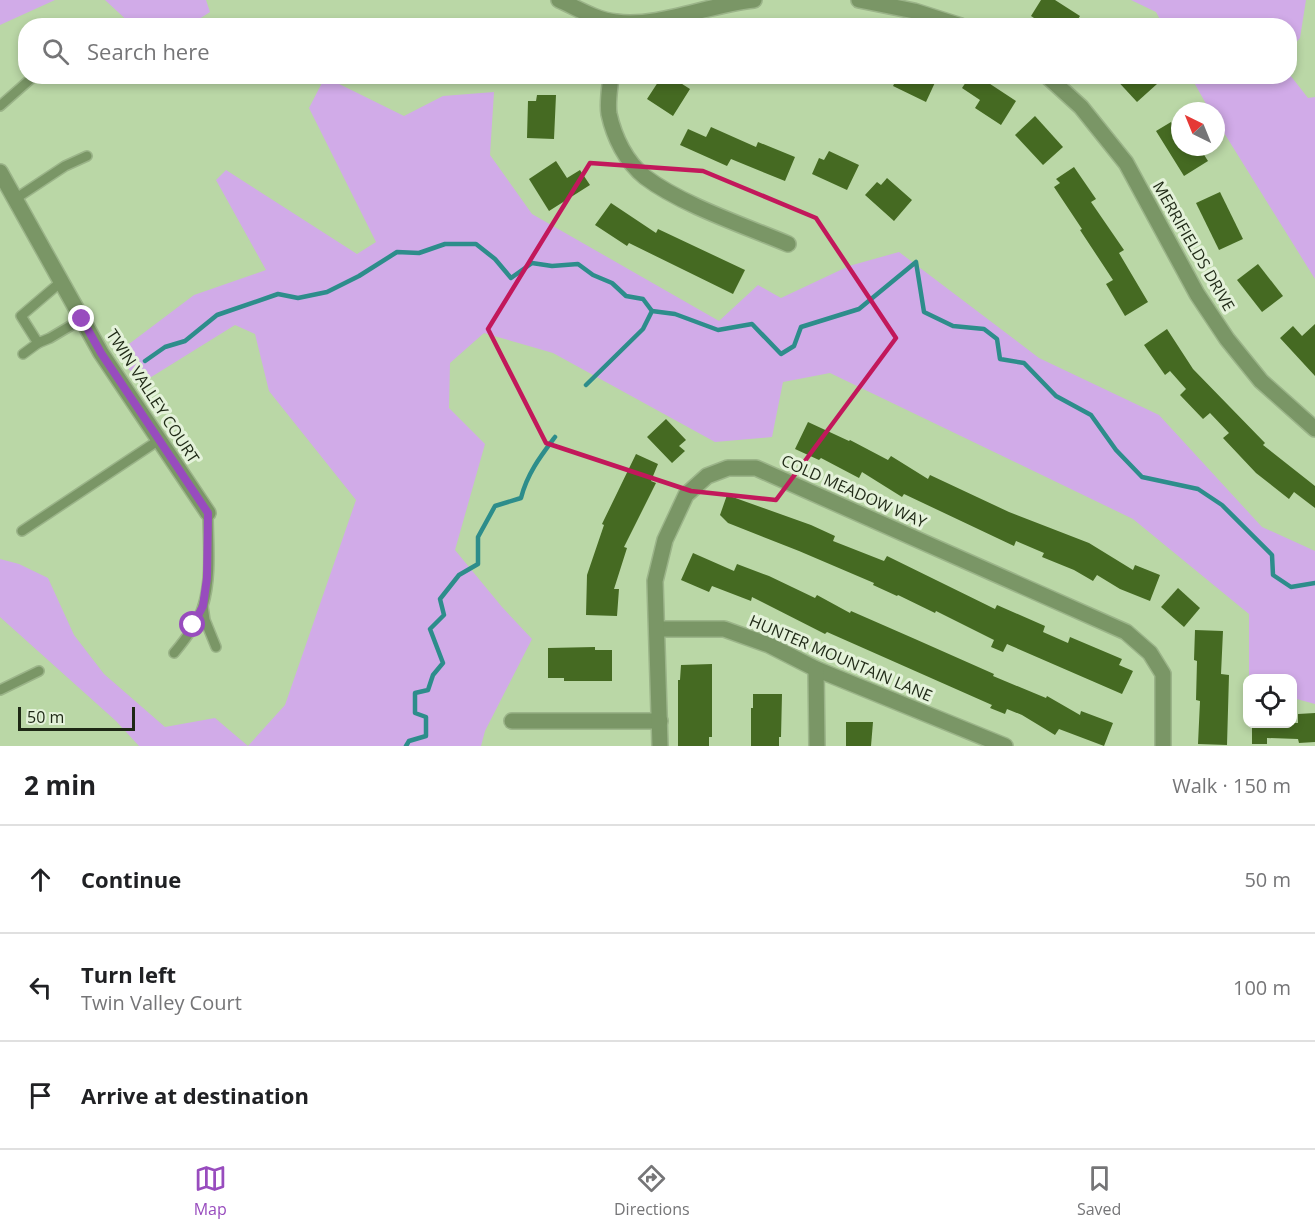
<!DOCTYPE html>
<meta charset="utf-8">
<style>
body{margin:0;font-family:"Open Sans",sans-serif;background:#f6f6f6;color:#202124}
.controls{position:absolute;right:18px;bottom:18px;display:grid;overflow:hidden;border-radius:12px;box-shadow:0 3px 9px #0003}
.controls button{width:54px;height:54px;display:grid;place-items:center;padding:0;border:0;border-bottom:2px solid #e0e0e0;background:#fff;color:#202124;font:30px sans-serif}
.compass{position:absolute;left:1171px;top:102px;width:54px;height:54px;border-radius:50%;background:#fff;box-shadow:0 3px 9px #0003;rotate:317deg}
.scale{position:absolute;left:18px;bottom:15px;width:117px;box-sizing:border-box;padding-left:6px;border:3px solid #1e2815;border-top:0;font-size:16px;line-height:21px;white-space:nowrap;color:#1e2815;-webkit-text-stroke:4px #e4f2da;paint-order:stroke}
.stop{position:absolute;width:18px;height:18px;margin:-14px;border:4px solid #984cbe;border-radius:50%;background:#fff}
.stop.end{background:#984cbe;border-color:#fff;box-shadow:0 2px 6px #0008}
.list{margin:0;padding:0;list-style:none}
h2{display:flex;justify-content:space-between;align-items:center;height:78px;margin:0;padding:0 24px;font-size:26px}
h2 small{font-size:20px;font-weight:400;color:#757577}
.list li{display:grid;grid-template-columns:39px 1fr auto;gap:18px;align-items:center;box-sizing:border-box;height:108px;padding:0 24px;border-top:2px solid #e0e0e0}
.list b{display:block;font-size:22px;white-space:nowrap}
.list p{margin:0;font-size:20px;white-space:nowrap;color:#757577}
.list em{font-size:20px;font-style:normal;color:#757577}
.icon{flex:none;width:33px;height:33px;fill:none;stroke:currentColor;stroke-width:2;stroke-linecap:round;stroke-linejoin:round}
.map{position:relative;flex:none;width:1315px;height:746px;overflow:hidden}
.search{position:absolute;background:#fff;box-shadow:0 3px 9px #0003;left:18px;right:18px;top:18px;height:66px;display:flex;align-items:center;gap:15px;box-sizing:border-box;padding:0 21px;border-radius:24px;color:#757577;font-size:22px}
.sheet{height:402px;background:#fff}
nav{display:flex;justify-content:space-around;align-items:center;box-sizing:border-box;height:84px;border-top:2px solid #e0e0e0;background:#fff;font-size:16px;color:#757577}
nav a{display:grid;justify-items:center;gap:3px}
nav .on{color:#984cbe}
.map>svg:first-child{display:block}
</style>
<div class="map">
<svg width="1315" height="746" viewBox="0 0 1315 746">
<rect width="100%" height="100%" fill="#bad7a6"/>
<g fill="#d1abe8">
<polygon points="0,0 55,0 0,25"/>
<polygon points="105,0 206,0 210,12 190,25 132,25"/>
<polygon points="1131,0 1306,0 1300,38 1290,49 1290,26 1163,25 1156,12"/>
<polygon points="1290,75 1308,98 1315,97 1315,279 1216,120 1216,111 1210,111 1191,77"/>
<polygon points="325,77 404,116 443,96 494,92 490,155 532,214 719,321 758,285 781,298 849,266 899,252 1039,358 1159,415 1262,527 1315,551 1315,704 1293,698 1292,678 1249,678 1249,614 1133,519 830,373 783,382 772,437 715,442 553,353 484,333 450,363 449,408 485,444 455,550 502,607 532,639 485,731 481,746 248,746 285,705 356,500 269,391 255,334 235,325 148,379 129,370 121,350 194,295 266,270 216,180 226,170 357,254 376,242 309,108"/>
<polygon points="0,559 19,564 48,578 74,635 104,674 165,727 215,718 248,746 139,746 116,721 0,617"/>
</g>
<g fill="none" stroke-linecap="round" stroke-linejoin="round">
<g stroke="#2d8d8b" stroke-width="4.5">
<polyline points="145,361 165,347 185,341 217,315 278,294 298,298 327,292 359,276 397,252 419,253 445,244 476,244 495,259 511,278 532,263 552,266 578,264 593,275 612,283 626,296 643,299 652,311"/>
<polyline points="586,385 643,329 652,311 675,314 718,330 752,324 781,354 794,346 801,327 859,309 916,262 924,312 953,326 984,329 997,339 1000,359 1024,363 1056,396 1091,415 1116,450 1142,477 1198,489 1222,505 1272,555 1273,575 1291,587 1315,583"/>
<path d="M 406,746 L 409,741 L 426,736 L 426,717 L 415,713 L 415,693 L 428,690 L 433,675 L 443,663 L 430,629 L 444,615 L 440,599 L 459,575 L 478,564 L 478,537 L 495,506 L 521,498 C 527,474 540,457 555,437"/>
</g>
</g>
<g fill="#456a22">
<polygon points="1041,0 1055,0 1080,16 1074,26 1046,26 1031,16"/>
<polygon points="662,76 683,76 679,82 690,89 673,116 647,99"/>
<polygon points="898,76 938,76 926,102 893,86"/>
<polygon points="970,76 978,76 1016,101 1001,125 975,108 980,100 962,88"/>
<polygon points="1113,76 1150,76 1157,84 1137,102"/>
<polygon points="537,95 556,95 554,139 527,138 528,101 536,101"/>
<polygon points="1035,116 1063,147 1043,165 1015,135"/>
<polygon points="1171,122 1180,137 1180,147 1199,147 1208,161 1184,176 1156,131"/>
<polygon points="711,127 756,147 758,142 795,157 785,181 731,159 727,166 680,145 688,129 706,137"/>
<polygon points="829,151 859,165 847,190 812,174 819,158 824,160"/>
<polygon points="556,161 567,178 580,170 590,185 549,211 529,179"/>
<polygon points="1074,167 1096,199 1091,202 1124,250 1119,253 1148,302 1125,316 1106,284 1113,280 1080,230 1082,229 1054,187 1060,183 1056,179"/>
<polygon points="887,178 912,200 894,221 865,195 877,182 881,185"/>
<polygon points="1220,192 1243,239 1219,250 1196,203"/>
<polygon points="611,203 656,233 658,229 745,270 733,294 629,243 627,246 595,225"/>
<polygon points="1258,264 1283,296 1262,312 1237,280"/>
<polygon points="1315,324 1315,376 1280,338 1293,326 1302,336"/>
<polygon points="1167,329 1193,369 1265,443 1263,445 1315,486 1315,508 1294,492 1289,499 1256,473 1223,438 1229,433 1210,413 1203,419 1180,395 1186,389 1170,371 1165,375 1144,345"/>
<polygon points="666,419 686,440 679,446 685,451 672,463 647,437"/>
<polygon points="808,422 849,441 850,440 888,460 891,456 928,479 930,475 1009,512 1089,543 1133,570 1135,565 1160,575 1150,601 1120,589 1097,575 1093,581 1074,570 1042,557 1044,553 1016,541 1014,546 904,494 902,497 862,472 859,478 821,458 819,460 795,449"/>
<polygon points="636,454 658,464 651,481 656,483 624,547 627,548 614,589 619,589 617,616 586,615 587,575 604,525 602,524"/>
<polygon points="727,495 811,525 835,536 833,541 884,561 887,556 995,609 997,605 1045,626 1043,632 1068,643 1070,637 1122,659 1119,665 1133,671 1122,694 1007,644 1003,652 991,647 994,640 936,611 935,613 898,595 897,596 873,585 874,583 799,551 728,523 720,515"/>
<polygon points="693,553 734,571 737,564 769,576 815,598 817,595 850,613 851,611 915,639 994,674 993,676 1046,698 1047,696 1080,715 1081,711 1113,723 1104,746 1059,729 1055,735 1022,715 1007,709 1005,714 990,708 992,705 827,632 825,634 752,597 751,601 712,586 709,592 681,580"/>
<polygon points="1178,588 1200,608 1184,627 1161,607"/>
<polygon points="1195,630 1223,631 1221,674 1229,675 1227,745 1198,744 1200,701 1196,700 1197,661 1194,660"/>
<polygon points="595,647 595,650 612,650 612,681 564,681 564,678 548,678 548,648"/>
<polygon points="712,664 712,737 709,737 709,746 678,746 678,680 680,680 681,665"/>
<polygon points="753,694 782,694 781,737 779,737 779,746 751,746 751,708 753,708"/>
<polygon points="1315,713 1315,742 1299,743 1298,739 1267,738 1267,744 1252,744 1252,723 1298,723 1298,714"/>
<polygon points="846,722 873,722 871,746 846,746"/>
</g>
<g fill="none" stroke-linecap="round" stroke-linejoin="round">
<defs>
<g id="service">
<polyline points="0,106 34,76"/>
<polyline points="15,199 65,166 87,156"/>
<polyline points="62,281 21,316 38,343 50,338 82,319"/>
<polyline points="23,354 38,343"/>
<polyline points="22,531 159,440"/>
<polyline points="203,606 205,620 216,647"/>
<path d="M 174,653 C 185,640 198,623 203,606 C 212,577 208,543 208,513"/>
<polyline points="0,690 39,671"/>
</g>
<g id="minor">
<path d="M 559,0 C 577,8 596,20 616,22 C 658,28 710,4 754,0"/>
<polyline points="859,0 914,11 961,26"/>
<path d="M 611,76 C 610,88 607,102 609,114 C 614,137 626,162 645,177 C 682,205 745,226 788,244"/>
<polyline points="1047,76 1081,107 1126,163 1197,294 1227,339 1261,381 1315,429"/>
<polyline points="0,172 101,353 208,513"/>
<polyline points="657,629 724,629 769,645 816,669 1005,746"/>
<polyline points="816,669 817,746"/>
<polyline points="512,721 660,721"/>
<polyline points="660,746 655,581 665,540 686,495 707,476 728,468 756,468 1126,632 1150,653 1163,674 1163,746"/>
</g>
</defs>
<use href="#service" stroke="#9bb489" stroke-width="12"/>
<use href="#minor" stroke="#9bb489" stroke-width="18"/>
<use href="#service" stroke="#7a9666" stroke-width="9"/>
<use href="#minor" stroke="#7a9666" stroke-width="15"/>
</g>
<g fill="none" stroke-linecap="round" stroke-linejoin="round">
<polyline stroke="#984cbe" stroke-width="8" points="82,319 101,353 208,513 207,578 203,606 193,625"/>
</g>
<path fill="none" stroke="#c2185b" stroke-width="4.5" stroke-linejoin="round" d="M 590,163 L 703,171 L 816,218 L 896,338 L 776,500 L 691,491 L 546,443 L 488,329 Z"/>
<g text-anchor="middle" stroke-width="6" stroke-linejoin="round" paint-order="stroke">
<g font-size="16" fill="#1e2815" stroke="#e4f2da">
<text transform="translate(1194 246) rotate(60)" y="6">MERRIFIELDS DRIVE</text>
<text transform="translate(153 396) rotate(57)" y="6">TWIN VALLEY COURT</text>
<text transform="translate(854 491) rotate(24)" y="6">COLD MEADOW WAY</text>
<text transform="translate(841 658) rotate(23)" y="6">HUNTER MOUNTAIN LANE</text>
</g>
</g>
</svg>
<div class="controls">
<button><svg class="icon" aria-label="locate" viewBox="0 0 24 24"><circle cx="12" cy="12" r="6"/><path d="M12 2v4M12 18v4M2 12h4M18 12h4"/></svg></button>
</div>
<svg class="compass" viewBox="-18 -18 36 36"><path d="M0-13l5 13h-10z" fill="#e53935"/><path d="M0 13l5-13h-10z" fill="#757577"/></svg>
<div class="scale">50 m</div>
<div class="stop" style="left:193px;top:625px"></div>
<div class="stop end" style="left:82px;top:319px"></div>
<div class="search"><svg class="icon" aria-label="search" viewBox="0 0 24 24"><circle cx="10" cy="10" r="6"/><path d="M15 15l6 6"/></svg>Search here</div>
</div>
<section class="sheet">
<h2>2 min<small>Walk · 150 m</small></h2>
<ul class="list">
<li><svg class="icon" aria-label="ahead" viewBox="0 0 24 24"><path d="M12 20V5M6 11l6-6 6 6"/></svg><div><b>Continue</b></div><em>50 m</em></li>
<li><svg class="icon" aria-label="left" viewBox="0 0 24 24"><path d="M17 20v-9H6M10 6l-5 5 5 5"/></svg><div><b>Turn left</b><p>Twin Valley Court</p></div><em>100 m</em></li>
<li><svg class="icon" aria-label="arrive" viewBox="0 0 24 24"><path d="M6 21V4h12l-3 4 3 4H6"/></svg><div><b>Arrive at destination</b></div></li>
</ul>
</section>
<nav>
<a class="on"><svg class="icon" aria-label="map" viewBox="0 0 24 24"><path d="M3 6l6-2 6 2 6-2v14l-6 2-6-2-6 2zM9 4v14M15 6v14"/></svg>Map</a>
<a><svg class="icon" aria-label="directions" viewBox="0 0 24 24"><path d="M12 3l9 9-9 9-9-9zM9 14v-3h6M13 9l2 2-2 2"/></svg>Directions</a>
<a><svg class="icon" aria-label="saved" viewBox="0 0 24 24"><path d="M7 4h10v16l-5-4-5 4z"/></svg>Saved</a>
</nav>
